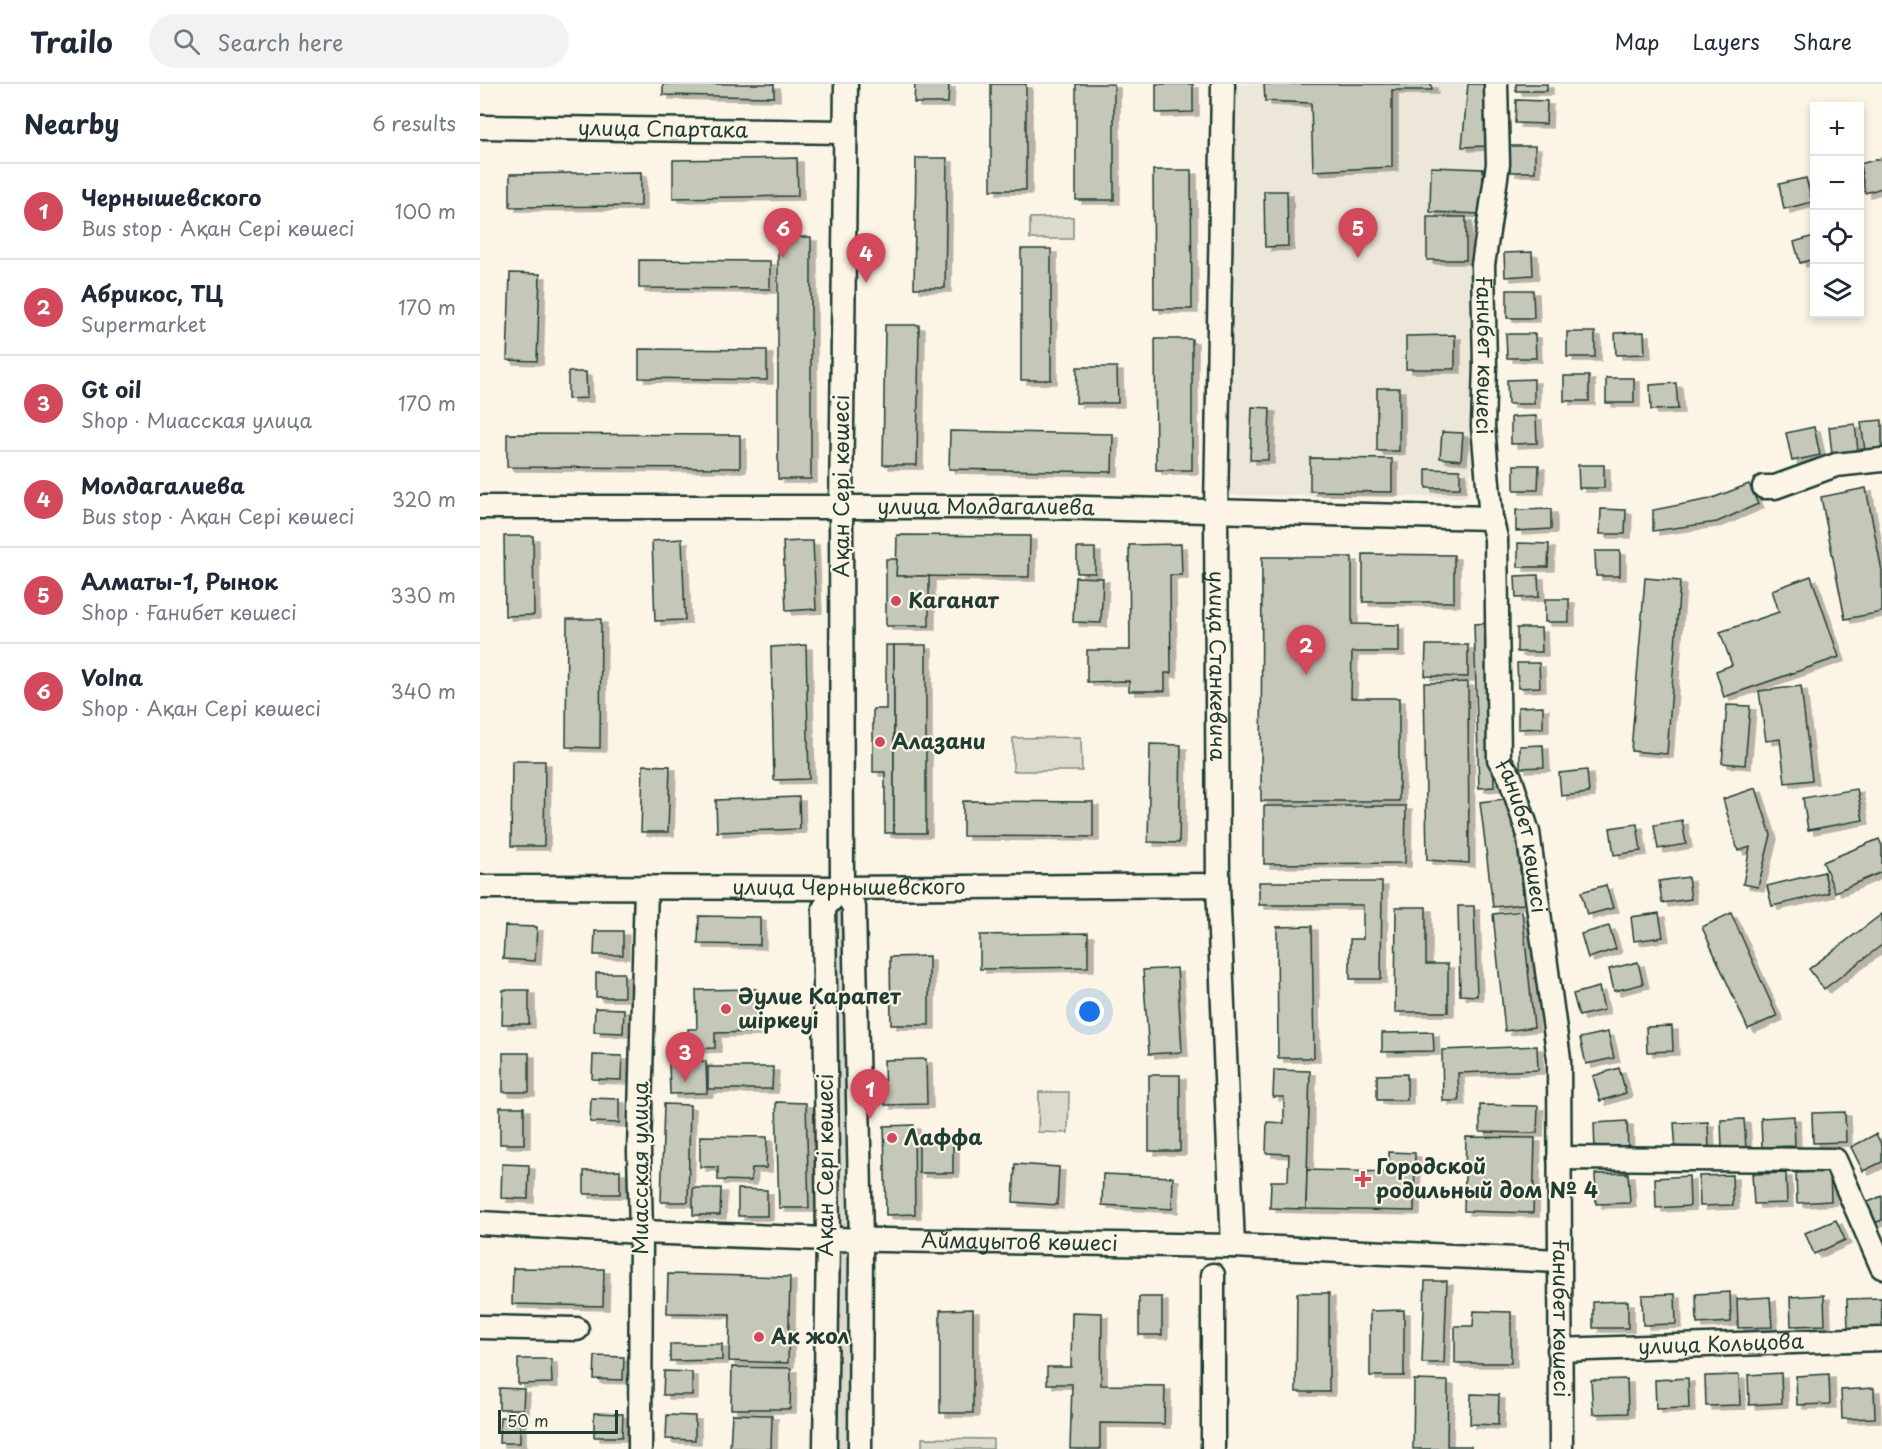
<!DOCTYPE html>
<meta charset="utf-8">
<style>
body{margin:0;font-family:"Playpen Sans",sans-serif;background:#f2f2f3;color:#1f2937}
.controls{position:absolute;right:18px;top:18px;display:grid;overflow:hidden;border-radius:0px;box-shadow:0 3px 9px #0003}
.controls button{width:54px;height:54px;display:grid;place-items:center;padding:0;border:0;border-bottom:2px solid #e0e1e3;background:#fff;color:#1f2937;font:30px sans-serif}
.scale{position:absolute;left:18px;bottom:15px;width:120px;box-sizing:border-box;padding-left:6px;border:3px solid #1f3d34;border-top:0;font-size:16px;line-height:21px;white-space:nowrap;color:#1f3d34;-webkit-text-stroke:4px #fcf5e5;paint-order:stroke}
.you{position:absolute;left:610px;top:928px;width:21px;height:21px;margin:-15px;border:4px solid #fff;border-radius:50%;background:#1a73e8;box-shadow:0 0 0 9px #1a73e833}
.badge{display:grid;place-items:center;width:39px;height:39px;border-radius:50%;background:#d1495b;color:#fff;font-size:20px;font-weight:700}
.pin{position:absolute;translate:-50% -50px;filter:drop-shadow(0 2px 3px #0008)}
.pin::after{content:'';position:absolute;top:32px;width:21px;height:18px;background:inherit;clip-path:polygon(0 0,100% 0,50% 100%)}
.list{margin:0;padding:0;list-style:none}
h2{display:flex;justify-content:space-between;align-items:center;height:78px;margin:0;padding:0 24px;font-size:26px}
h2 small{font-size:20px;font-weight:400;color:#747a83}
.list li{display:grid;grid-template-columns:39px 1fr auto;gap:18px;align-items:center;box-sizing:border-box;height:96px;padding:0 24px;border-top:2px solid #e0e1e3}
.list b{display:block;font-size:22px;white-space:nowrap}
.list p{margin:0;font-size:20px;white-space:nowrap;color:#747a83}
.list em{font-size:20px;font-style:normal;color:#747a83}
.icon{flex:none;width:33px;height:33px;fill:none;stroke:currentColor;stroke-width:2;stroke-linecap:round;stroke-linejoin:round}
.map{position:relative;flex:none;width:1402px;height:1365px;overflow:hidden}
header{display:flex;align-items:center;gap:36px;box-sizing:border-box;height:84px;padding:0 30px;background:#fff;border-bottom:2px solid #e0e1e3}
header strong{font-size:28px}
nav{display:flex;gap:33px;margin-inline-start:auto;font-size:21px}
.search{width:420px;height:54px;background:#f2f2f3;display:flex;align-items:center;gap:15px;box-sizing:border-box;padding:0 21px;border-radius:33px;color:#747a83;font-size:22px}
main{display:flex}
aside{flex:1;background:#fff}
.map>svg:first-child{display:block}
</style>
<header>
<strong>Trailo</strong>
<div class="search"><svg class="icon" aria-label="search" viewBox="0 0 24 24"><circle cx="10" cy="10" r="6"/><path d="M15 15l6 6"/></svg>Search here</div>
<nav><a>Map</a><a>Layers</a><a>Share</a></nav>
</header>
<main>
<aside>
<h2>Nearby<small>6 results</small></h2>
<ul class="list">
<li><span class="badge">1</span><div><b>Чернышевского</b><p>Bus stop · Ақан Сері көшесі</p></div><em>100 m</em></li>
<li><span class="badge">2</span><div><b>Абрикос, ТЦ</b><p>Supermarket</p></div><em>170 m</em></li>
<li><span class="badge">3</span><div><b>Gt oil</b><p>Shop · Миасская улица</p></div><em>170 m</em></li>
<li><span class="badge">4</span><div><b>Молдагалиева</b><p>Bus stop · Ақан Сері көшесі</p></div><em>320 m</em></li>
<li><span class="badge">5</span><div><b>Алматы-1, Рынок</b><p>Shop · Ғанибет көшесі</p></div><em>330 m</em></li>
<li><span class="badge">6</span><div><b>Volna</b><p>Shop · Ақан Сері көшесі</p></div><em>340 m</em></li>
</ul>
</aside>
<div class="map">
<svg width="1402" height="1365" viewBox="0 0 1402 1365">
<defs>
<filter id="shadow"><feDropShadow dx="6" dy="4" stdDeviation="0" flood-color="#0004"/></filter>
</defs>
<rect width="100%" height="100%" fill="#fcf5e5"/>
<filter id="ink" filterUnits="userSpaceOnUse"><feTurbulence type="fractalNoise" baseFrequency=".0167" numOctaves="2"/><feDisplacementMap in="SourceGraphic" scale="12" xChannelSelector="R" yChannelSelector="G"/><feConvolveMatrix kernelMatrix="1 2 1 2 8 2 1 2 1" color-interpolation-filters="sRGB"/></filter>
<g filter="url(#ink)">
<polygon fill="#ece7d8" points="751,0 1016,0 1005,283 987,413 746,411"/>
<g fill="#dcdacc" stroke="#7e8c80" stroke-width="1.5">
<polygon points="593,133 593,155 550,155 550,134"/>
<polygon points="601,653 602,687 533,687 533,654"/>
<polygon points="363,817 374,1148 354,1145 352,828"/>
<polygon points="559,1008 589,1008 588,1049 558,1048"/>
<polygon points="354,1163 374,1165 373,1365 351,1365"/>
<polygon points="442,1354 513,1355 513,1365 442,1365"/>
</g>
<g fill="#c5c7b9" stroke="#1f3d34" stroke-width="1.5" filter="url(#shadow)">
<polygon points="183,0 294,0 294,13 183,11"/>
<polygon points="435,0 469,0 468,19 434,19"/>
<rect x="511" y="0" width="35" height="106"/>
<rect x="596" y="0" width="38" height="116"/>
<polygon points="676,0 713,0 713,28 676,29"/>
<polygon points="784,0 951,0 952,6 912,6 912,83 833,87 831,19 785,17"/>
<polygon points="988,0 1009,0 1006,62 982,63"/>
<rect x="1036" y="0" width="31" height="7"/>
<polygon points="1036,16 1067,17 1066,40 1035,39"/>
<rect x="1030" y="62" width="25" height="26"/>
<polygon points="317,74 318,112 193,114 193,76"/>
<polygon points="436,74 467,74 465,204 434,204"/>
<polygon points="1402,74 1402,104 1385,109 1380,80"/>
<polygon points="951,83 1003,85 1002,130 950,128"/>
<polygon points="673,86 711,86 712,225 674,225"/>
<polygon points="161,88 161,122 30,123 30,90"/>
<polygon points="1326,94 1332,118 1304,125 1299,100"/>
<polygon points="784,107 807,107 808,162 785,163"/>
<rect x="947" y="133" width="39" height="43"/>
<polygon points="1334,152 1334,175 1320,179 1314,158"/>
<rect x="298" y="153" width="33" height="242"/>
<rect x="541" y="165" width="30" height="131"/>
<polygon points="1052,168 1053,191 1025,193 1024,169"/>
<polygon points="159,176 290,177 290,205 159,204"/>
<polygon points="30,189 60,190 57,277 27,276"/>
<polygon points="1027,206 1053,206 1054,234 1027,234"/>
<polygon points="405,241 439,241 437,381 403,381"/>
<rect x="1087" y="248" width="28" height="25"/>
<polygon points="1164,248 1165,270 1136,271 1135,249"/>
<polygon points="1026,250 1055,250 1056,274 1027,274"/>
<polygon points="975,251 975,285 926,285 926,252"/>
<polygon points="675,255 712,255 712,386 676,386"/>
<polygon points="159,265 287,266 287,296 159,294"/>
<polygon points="597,283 637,283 638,319 596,319"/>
<polygon points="88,288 106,288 107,314 88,315"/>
<rect x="1084" y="292" width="25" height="25"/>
<rect x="1126" y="294" width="28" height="25"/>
<polygon points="1054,295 1054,320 1028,320 1027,296"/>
<polygon points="1196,299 1198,325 1171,326 1170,301"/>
<rect x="897" y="304" width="22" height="63"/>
<polygon points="772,323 790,324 788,376 770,376"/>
<polygon points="1056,332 1057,359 1031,360 1031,333"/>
<polygon points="1402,336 1402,365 1385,367 1381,338"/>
<polygon points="1375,340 1378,367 1352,370 1349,343"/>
<polygon points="1334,343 1340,371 1312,377 1306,349"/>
<polygon points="470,347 633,350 632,388 469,385"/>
<polygon points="962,348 983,349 981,376 960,374"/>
<polygon points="27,350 260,351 260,384 27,383"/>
<polygon points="830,374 912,375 912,408 830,407"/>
<polygon points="1034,381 1059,381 1058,406 1034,406"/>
<polygon points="1098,381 1124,381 1124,404 1099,404"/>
<polygon points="946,385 980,386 980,404 946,404"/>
<polygon points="1269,400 1278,420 1237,438 1173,447 1173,426 1230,415"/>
<polygon points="1386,404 1402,487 1402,528 1365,535 1341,413"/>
<polygon points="1071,425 1071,445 1036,447 1036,426"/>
<polygon points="1121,425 1146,426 1145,450 1120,450"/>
<polygon points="417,451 550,452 549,493 416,492"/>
<polygon points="24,452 53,452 54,531 25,532"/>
<polygon points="202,455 205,536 175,537 172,457"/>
<polygon points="321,457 333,457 336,525 306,527 303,458"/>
<polygon points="1038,459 1069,460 1068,483 1038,483"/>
<polygon points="701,460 702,491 690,491 691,589 685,589 685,607 649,607 649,597 607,598 607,566 650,566 649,461"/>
<rect x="597" y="464" width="18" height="25"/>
<polygon points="1115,467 1140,467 1140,492 1116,492"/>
<polygon points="883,470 974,471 974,518 883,518"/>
<polygon points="782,473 872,473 872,540 919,541 919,568 872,568 871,614 919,614 919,717 781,717"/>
<polygon points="406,475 417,475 416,492 449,492 449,542 406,542"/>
<polygon points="1058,491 1059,513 1036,514 1035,492"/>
<polygon points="1331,492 1359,573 1244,613 1236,587 1252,581 1240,548 1299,528 1292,506"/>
<polygon points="595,493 623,494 621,539 593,538"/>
<polygon points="1165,494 1200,497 1187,670 1151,667"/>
<rect x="1065" y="515" width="24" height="23"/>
<polygon points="87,535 121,535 120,664 86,663"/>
<polygon points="1010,539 1014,703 999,704 994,540"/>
<polygon points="1037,544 1061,544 1062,568 1037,568"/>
<polygon points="326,561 329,695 294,696 291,563"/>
<polygon points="406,561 414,561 414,749 405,749 405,688 393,688 393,625 406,625"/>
<rect x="414" y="561" width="32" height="188"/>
<polygon points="946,561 988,561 988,593 945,592"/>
<polygon points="1037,579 1059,579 1060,603 1038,604"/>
<polygon points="988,598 989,779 947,776 944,599"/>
<polygon points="1321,602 1332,696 1305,699 1300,655 1286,657 1279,607"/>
<polygon points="1247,621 1270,622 1265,681 1242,679"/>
<polygon points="1063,622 1063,644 1038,645 1038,623"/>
<polygon points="670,660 701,661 699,759 668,758"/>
<polygon points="1063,661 1064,683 1040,684 1040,662"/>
<polygon points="32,677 65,677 64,762 31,762"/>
<polygon points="163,681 190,682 188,748 161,748"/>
<polygon points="1107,686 1109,709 1081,712 1079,689"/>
<polygon points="1276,704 1291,751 1278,803 1263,800 1270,763 1258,767 1243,715"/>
<polygon points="1377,705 1383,736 1328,746 1323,714"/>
<polygon points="319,713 320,745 237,748 236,716"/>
<polygon points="1032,714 1044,820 1013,823 1000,718"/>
<polygon points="483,717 613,718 613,753 483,752"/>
<polygon points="784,722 926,722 925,779 784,780"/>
<polygon points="1202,736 1206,760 1178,765 1174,741"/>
<polygon points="1157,740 1161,767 1134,771 1130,744"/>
<polygon points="1399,755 1402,762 1402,788 1355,808 1343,778"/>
<polygon points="1344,788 1349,809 1292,822 1287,802"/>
<polygon points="1208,793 1211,815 1182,819 1179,797"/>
<polygon points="779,798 902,798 901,895 870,895 870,855 883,855 883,821 779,821"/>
<polygon points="1126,801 1133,824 1107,831 1101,808"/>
<polygon points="978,822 994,822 997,912 980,911"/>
<polygon points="916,823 946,823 946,880 968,880 968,928 915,928"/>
<polygon points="1042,827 1054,943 1025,947 1013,830"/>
<polygon points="1179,829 1183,853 1154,857 1151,833"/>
<polygon points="1251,829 1297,932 1268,945 1222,843"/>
<polygon points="1402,830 1402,861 1344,905 1329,885"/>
<polygon points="219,832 280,833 280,861 218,860"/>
<polygon points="25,842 57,843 55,877 23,875"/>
<polygon points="832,842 834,974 798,974 797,843"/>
<polygon points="1129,842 1136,865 1108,874 1101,850"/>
<polygon points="115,847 143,847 143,871 114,871"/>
<polygon points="608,849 608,883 500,885 500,851"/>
<polygon points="449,872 449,941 411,941 410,873"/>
<polygon points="1158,878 1163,900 1134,907 1129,885"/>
<polygon points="697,884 702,968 669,970 663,886"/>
<rect x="116" y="889" width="28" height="24"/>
<polygon points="1119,903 1124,926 1099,932 1093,910"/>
<polygon points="276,905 277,948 235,949 235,964 208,965 208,945 217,945 216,906"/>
<polygon points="23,906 49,906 49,940 22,940"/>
<polygon points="115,924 144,925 143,949 114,948"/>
<polygon points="1192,942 1193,967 1167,968 1166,943"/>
<polygon points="953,948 954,967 902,968 902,949"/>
<polygon points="1128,948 1134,974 1106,980 1100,954"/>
<polygon points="1057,962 1058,986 978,989 979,1017 963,1017 962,966"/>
<rect x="23" y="969" width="26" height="39"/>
<polygon points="113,971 142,972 141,996 112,995"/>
<polygon points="446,975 447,1020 405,1021 404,976"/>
<polygon points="226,977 227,1009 190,1010 189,978"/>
<polygon points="228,983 293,983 292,1005 228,1005"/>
<polygon points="1139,984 1146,1009 1120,1017 1113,992"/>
<polygon points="794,986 830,987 826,1125 790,1124 791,1097 808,1097 809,1070 786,1069 787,1038 804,1039 804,1013 793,1013"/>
<polygon points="927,990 927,1016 897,1016 897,991"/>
<rect x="669" y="991" width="31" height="76"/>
<polygon points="111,1014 139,1015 139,1039 110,1038"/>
<polygon points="296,1018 326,1019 329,1124 299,1124"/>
<polygon points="184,1020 210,1021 208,1118 181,1118"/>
<polygon points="1000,1021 1058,1022 1057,1049 1000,1048"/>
<rect x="20" y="1023" width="24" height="37"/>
<polygon points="1365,1028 1366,1058 1333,1059 1332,1029"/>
<polygon points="1314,1032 1315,1062 1282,1063 1281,1034"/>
<polygon points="1264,1035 1266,1064 1242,1065 1241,1036"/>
<polygon points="1147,1037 1148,1067 1115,1068 1114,1039"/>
<polygon points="1228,1038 1229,1067 1196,1069 1194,1039"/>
<polygon points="434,1041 435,1130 406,1131 404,1042"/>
<polygon points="1396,1050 1402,1062 1402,1078 1383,1087 1371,1063"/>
<polygon points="220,1052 287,1053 286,1084 272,1084 271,1097 238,1096 238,1083 220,1083"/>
<polygon points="986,1053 1055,1054 1053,1129 984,1127"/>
<rect x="439" y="1057" width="34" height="32"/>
<polygon points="909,1068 935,1069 934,1127 826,1125 827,1086 909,1088"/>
<polygon points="22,1080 49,1081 48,1115 21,1114"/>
<polygon points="535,1080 579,1083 577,1121 533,1118"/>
<polygon points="140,1086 140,1110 104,1110 104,1087"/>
<polygon points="1350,1087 1351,1117 1317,1119 1316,1089"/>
<polygon points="1148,1089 1150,1119 1116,1120 1115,1090"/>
<polygon points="1306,1089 1307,1119 1274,1120 1272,1090"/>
<polygon points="623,1090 693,1093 692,1125 622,1121"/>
<polygon points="1252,1091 1253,1121 1220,1122 1219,1092"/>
<polygon points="1209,1092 1210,1122 1176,1124 1175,1094"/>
<polygon points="213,1104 241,1104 240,1131 213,1131"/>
<polygon points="258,1105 287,1106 287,1132 258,1132"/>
<polygon points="1402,1112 1402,1136 1395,1139 1386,1119"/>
<polygon points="1356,1136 1365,1156 1334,1170 1325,1149"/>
<polygon points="33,1184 124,1185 123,1222 32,1220"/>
<polygon points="188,1190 310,1193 308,1279 249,1277 250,1230 187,1229"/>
<polygon points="945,1197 967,1197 964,1279 942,1279"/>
<polygon points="1250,1208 1251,1238 1217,1240 1216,1210"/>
<polygon points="817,1209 849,1209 849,1308 816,1308"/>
<polygon points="1195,1210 1196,1240 1163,1241 1162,1211"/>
<polygon points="1344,1211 1345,1241 1311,1242 1310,1213"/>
<rect x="659" y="1213" width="23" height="38"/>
<polygon points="1290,1213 1292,1243 1258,1244 1257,1215"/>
<polygon points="1401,1214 1402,1243 1368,1245 1367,1215"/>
<polygon points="1148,1217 1148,1244 1113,1244 1113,1218"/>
<polygon points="493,1225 493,1329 460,1329 460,1226"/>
<polygon points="924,1226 924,1292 890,1292 890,1227"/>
<polygon points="994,1227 1031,1228 1031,1279 975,1279 975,1242 993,1242"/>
<polygon points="592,1228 622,1229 621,1301 685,1302 684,1340 620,1339 620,1365 590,1365 592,1300 567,1300 567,1283 591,1283"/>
<polygon points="190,1260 242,1260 242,1276 190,1277"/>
<polygon points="115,1272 144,1273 143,1296 114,1295"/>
<polygon points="38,1275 71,1275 72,1299 38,1300"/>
<polygon points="252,1283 311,1284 310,1325 251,1325"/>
<polygon points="184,1287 212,1288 212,1311 183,1311"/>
<polygon points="1301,1289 1302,1319 1269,1321 1268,1291"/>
<polygon points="1349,1290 1350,1320 1317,1321 1316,1292"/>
<polygon points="1259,1291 1260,1321 1226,1322 1225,1292"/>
<polygon points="1208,1294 1209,1324 1176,1325 1175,1296"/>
<polygon points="1147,1295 1148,1329 1113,1330 1111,1296"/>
<polygon points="934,1296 968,1297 967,1362 991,1362 991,1365 933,1365"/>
<polygon points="19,1304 44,1305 43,1325 19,1325"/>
<polygon points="1394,1304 1395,1334 1362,1335 1361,1306"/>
<polygon points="991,1310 1019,1311 1018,1341 990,1340"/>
<polygon points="114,1329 143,1330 142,1353 114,1353"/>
<polygon points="252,1330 292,1331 291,1365 250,1364"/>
<polygon points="187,1331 215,1332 215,1356 186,1355"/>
<polygon points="20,1333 40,1334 40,1359 19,1359"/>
</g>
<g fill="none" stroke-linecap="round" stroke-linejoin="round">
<defs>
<g id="minor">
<polyline points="366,0 361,423 362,804 374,823 381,1156 380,1365"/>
<path id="s1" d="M 743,0 L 736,427 L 738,801 L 753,1162"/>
<path id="s2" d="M 1016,0 L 1018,80 L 1003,181 L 1005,283 L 1003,342 L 1011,434 L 1016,454 L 1019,675 L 1030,693 L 1048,748 L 1079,975 L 1081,1365"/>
<path id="s3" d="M 0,43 L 365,48"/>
<polyline points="1284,403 1295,403 1356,381 1402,376"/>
<path id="s4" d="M 0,423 L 564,423 L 1011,434"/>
<path id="s5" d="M 0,803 L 362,804 L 738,801"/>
<polyline points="1079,1074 1355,1076 1402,1183"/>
<path id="s6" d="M 0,1139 L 161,1148 L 348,1155 L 753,1162 L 1079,1177"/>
<polyline points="0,1243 97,1245"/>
<path id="s7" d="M 1079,1266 L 1402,1255"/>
<polyline points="160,1365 161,1148 159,1067 166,803"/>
<polyline points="345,1365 348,1155 344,824 362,804"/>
<polyline points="733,1365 733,1191"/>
</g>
</defs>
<use href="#minor" stroke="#1f3d34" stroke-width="27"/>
<use href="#minor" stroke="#fcf5e5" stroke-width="22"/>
</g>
</g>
<g fill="#d1495b" stroke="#fcf5e5" stroke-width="2">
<circle cx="416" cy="517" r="6"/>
<circle cx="400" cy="658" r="6"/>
<circle cx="246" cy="925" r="6"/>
<circle cx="412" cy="1054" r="6"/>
<path d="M880 1086h6v6h6v6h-6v6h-6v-6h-6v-6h6z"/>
<circle cx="279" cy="1253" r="6"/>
</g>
<g text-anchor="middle" stroke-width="4.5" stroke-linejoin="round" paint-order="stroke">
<g font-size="21" fill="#1f3d34" stroke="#fcf5e5">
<text dy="7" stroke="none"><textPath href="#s3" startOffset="183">улица Спартака</textPath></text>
<text dy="7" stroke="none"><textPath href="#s2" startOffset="273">Ғанибет көшесі</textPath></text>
<text transform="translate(362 402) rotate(-90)" y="7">Ақан Сері көшесі</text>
<text dy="7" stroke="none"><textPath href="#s4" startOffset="506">улица Молдагалиева</textPath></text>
<text dy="7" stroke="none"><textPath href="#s1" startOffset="582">улица Станкевича</textPath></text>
<text dy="7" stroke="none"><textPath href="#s2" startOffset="759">Ғанибет көшесі</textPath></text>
<text dy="7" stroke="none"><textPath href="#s5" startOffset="369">улица Чернышевского</textPath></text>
<text transform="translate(346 1081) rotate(-90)" y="7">Ақан Сері көшесі</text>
<text transform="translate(161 1084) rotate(-90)" y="7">Миасская улица</text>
<text dy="7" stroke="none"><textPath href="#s6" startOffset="540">Аймауытов көшесі</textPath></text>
<text dy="7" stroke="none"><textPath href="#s2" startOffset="1245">Ғанибет көшесі</textPath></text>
<text dy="7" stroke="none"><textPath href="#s7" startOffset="162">улица Кольцова</textPath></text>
</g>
<g font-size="21" font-weight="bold" fill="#1f3d34" stroke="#fcf5e5" text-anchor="start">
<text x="428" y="524">Каганат</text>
<text x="412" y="665">Алазани</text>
<text x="258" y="920">Әулие Карапет<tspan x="258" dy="24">шіркеуі</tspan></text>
<text x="424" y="1061">Лаффа</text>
<text x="896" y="1090">Городской<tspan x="896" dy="24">родильный дом № 4</tspan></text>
<text x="291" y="1260">Ак жол</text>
</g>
</g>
</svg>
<div class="controls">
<button>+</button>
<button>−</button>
<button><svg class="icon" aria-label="locate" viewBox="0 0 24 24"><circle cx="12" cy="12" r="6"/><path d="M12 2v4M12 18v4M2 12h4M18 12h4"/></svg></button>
<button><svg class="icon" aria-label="layers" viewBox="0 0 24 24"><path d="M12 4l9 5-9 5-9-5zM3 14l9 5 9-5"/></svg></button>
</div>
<div class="scale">50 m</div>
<div class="you"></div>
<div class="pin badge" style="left:390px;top:1035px">1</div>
<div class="pin badge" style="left:826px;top:591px">2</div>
<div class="pin badge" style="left:205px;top:998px">3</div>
<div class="pin badge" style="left:386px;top:199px">4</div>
<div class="pin badge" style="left:878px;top:174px">5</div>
<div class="pin badge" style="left:303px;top:174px">6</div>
</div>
</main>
